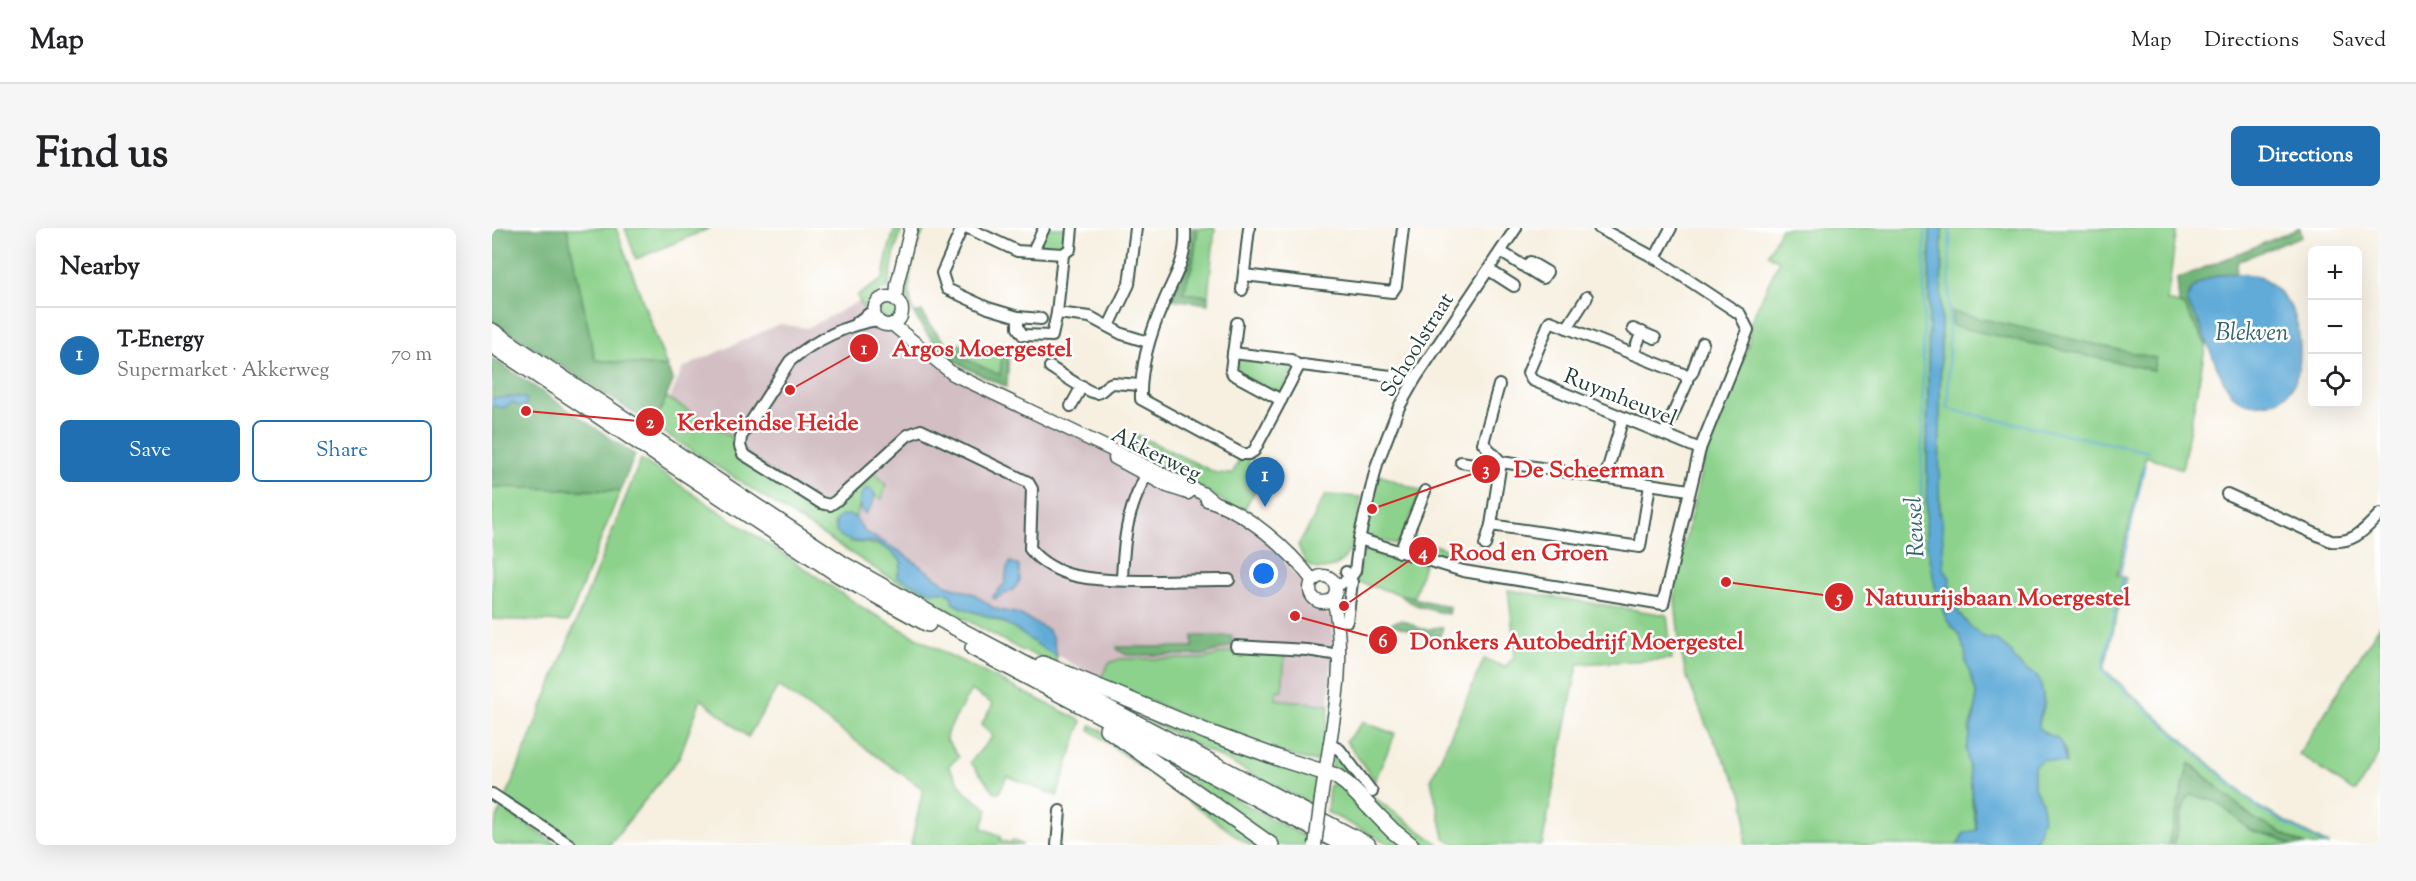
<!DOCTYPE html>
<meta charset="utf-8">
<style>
body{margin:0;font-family:"Sorts Mill Goudy",serif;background:#f6f6f6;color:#202124}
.controls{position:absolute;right:18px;top:18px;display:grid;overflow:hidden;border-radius:9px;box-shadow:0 6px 24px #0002}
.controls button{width:54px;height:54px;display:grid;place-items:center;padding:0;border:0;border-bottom:2px solid #e0e0e0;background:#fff;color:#202124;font:30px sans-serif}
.you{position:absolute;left:772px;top:346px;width:21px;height:21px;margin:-15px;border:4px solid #fff;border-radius:50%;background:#1a73e8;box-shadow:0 0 0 9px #1a73e833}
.badge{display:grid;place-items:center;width:39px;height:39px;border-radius:50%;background:#1f6fb2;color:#fff;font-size:20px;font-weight:700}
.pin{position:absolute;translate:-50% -50px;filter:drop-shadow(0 2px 3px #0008)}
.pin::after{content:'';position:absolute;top:32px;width:21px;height:18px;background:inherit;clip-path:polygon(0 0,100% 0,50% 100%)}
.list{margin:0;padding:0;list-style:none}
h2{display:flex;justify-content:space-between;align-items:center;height:78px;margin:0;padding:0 24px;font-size:26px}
h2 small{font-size:20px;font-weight:400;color:#757577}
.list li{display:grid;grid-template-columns:39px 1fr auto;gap:18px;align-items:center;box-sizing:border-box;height:96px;padding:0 24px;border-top:2px solid #e0e0e0}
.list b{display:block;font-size:22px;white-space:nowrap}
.list p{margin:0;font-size:20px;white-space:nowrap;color:#757577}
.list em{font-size:20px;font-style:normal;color:#757577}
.actions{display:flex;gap:12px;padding:18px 24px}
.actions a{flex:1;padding:14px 0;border:2px solid #1f6fb2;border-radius:9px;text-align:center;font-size:21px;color:#1f6fb2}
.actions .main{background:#1f6fb2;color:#fff}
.icon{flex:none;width:33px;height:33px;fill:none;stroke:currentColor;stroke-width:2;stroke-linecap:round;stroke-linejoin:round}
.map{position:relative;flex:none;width:1888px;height:617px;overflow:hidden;border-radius:9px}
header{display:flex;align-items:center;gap:36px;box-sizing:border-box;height:84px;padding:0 30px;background:#fff;border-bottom:2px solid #e0e0e0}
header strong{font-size:28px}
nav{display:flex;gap:33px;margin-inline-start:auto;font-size:21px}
.intro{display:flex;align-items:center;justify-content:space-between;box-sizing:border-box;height:144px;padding:0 36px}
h1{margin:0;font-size:42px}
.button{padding:15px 27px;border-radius:9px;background:#1f6fb2;color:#fff;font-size:21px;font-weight:700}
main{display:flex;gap:36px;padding:0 36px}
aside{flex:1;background:#fff;border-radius:9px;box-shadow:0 6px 24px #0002}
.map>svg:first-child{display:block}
</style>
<header>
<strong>Map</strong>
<nav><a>Map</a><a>Directions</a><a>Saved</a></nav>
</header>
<div class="intro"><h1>Find us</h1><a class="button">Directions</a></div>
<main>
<aside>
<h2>Nearby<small></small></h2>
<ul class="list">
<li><span class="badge">1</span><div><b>T-Energy</b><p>Supermarket · Akkerweg</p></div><em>70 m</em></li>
</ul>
<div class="actions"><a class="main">Save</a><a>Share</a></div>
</aside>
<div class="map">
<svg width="1888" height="617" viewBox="0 0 1888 617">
<rect width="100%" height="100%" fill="#fff"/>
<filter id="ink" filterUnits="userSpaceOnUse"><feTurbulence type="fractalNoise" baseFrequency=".0167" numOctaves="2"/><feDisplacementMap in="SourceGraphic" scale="12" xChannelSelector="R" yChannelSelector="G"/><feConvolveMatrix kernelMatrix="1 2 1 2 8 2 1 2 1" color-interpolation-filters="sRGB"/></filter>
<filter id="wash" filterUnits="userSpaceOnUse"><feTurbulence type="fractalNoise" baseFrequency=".008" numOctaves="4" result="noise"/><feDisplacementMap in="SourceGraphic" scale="24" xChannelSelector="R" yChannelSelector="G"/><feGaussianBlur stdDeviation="1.35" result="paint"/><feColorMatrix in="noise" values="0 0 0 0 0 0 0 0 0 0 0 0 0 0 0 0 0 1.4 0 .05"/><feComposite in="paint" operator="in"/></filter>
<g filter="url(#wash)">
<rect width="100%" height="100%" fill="#f7f0e1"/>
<polygon fill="#d2bec3" points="371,71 457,144 764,299 842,394 837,481 784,477 601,448 167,195 191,140 287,96 315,100"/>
<g fill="#8dd28c" stroke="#568860" stroke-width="1.5" fill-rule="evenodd">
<polygon points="75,0 124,0 175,139 103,132"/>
<polygon points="133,0 218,0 144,31"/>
<path d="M 403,0 L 410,0 L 403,23 L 396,61 C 382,63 375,72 374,85 L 365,68 L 391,51 L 395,27 Z"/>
<path d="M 421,0 L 433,0 C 420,27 412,57 422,86 L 415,71 L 407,64 Z"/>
<polygon points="551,0 575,0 572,23 542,21"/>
<polygon points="706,0 723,0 716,68 690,65 701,37"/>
<polygon points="1289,0 1438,0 1434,312 1454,391 1467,407 1474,423 1474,434 1484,464 1484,479 1477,500 1480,576 1485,603 1472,605 1465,617 1253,617 1254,584 1251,567 1214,497 1194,447 1188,419 1183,373 1186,342 1214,224 1257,114 1258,95 1287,33 1276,26"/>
<path d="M 1450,0 L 1685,0 L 1675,73 L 1691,77 L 1714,116 L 1690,241 L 1654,228 L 1625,347 L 1634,350 L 1612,441 L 1765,578 L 1837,617 L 1813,617 L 1761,590 L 1698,535 L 1676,617 L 1543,617 L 1551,589 L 1550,574 L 1542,559 L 1542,538 L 1550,531 L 1574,535 C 1573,509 1563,514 1547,500 C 1546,491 1551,486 1552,477 C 1552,473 1550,460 1548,455 C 1545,446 1538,445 1531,440 C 1521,432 1517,422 1506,414 C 1501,411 1497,412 1492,410 C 1483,406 1475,396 1469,388 C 1458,374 1460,355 1452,341 L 1447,259 ZM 1460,85 L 1663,130 L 1661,142 L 1460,98 Z"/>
<circle cx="397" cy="83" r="9"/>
<polygon points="469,121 510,125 508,148 467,128"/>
<polygon points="745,130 803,136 789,167 745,145"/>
<polygon points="0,137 63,262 128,263 76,394 0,391"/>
<path d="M 174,169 L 239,209 L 245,218 L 329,280 L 382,243 L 394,257 L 390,271 L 383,268 L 382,264 L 373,262 C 366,270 369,280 363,289 L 356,287 L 344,292 L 342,297 L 358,314 C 381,316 393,314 410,333 L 405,349 L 454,364 L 460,369 L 461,375 L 517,397 L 565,428 L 563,433 L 579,440 L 529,422 L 390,345 L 162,198 Z"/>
<polygon points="645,207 724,245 740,246 749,228 756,229 759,243 769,258 764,261 750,285 707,258 638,224"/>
<polygon points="149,231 376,383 457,427 590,493 565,568 515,548 507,565 503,564 478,534 501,508 489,497 501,476 479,462 455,505 454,511 467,529 456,538 474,565 496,581 490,600 509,608 508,612 519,615 520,612 531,617 419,617 431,561 286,458 256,509 209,471 187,530 117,617 81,617 13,572"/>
<polygon points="885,246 929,263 909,313 904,316 874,309 872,307"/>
<path d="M 834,267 L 869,269 C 863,296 865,339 830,341 C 815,342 811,330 806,317 L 822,290 L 824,282 Z"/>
<polygon points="920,308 953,321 951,333 918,322 916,317"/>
<polygon points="873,319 877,319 932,336 922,370 864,354"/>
<polygon points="1016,362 1175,387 1180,431 1086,436 1050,617 963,617 952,609 939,552 992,431 1013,439 1022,429 1023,421"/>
<polygon points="1888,397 1888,525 1864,563 1861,563 1807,526"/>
<polygon points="748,421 793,423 790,462 784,463 784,471 837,477 831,526 823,534 778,522 607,453 617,435 628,431 711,431"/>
<polygon points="586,456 824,547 826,555 822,578"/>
<polygon points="871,494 903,506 883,553 854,513"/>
<polygon points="599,497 610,503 771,617 757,617 598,502"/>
<polygon points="842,522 870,561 948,617 929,617 905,600 839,540"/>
<polygon points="663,527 817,611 817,617 784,617"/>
<polygon points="845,556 913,617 899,617 835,584 837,557"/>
<polygon points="1698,567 1724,573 1758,602 1787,610 1800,617 1680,617 1685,607 1694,572"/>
<polygon points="9,580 15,584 66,617 0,617 0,604"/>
</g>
<g fill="#72b478" stroke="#487856" stroke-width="1.5" fill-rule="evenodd">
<polygon points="0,0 75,0 103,132 175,139 181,153 162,198 0,93"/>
<path d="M 700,0 L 706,0 C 703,23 699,43 691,65 L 716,68 L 716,76 L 678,71 L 698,30 Z"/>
<path d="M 1808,0 L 1810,8 L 1746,33 L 1744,45 C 1731,44 1706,52 1698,64 C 1696,68 1696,73 1696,78 L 1706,91 L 1715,113 L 1714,116 L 1691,77 L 1687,76 L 1685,51 Z"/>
<path d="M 430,83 L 437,96 L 454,115 L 517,121 L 515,159 C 472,140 446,129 422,86 ZM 470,121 L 510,125 L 508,147 L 467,128 Z"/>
<polygon points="1460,84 1664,130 1661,142 1460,98"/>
<polygon points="0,130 143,227 128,263 0,259 0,178 12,180 21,174 26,178 30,169 0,170"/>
<path d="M 906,366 L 958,379 L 958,380 L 956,386 C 938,382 920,378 906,366 Z"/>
<path d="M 908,392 C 918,393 923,400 931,401 C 939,403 943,397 951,400 L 947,410 L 897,396 Z"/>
<polygon points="701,408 740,408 739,418 711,427 635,427 626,422 625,419 701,419"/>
<path d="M 1697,535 L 1761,590 L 1813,617 L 1800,617 L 1787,610 L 1758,602 L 1724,573 L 1698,567 C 1687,579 1687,602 1680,617 L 1676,617 Z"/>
</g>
<g fill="#60abd8" stroke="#407486" stroke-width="1.5">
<polygon points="1438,0 1450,0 1447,284 1450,291 1452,341 1458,350 1457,362 1466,380 1466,385 1480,400 1492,409 1503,411 1520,425 1523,432 1532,441 1544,447 1549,457 1552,476 1547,493 1547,500 1554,506 1565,510 1570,517 1574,536 1551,531 1542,538 1542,559 1550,574 1551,589 1543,617 1465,617 1472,605 1485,602 1474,521 1484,479 1484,464 1474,434 1473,423 1467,407 1454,391 1444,364 1434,312"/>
<path d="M 1737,45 C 1747,46 1759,45 1769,50 C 1780,56 1791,67 1798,78 C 1810,98 1812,139 1800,159 C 1793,170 1781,175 1769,176 C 1757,178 1748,174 1740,166 C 1726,148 1717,116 1707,95 C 1704,88 1699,82 1695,76 C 1696,55 1720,48 1737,45 Z"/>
<polygon points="30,169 35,171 33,178 26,178 21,174 12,180 0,178 0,170"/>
<path d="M 376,260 L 382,264 C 384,272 379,281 373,286 L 368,282 C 368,274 367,264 376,260 Z"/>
<path d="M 356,287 L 363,289 L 373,304 L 407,323 L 455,357 L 482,366 L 503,381 L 527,386 L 556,402 L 560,408 L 565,428 C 546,420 531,404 513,395 C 496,386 477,385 461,375 L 460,369 L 454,364 L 439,364 L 405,349 L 410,334 C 404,327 390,316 381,314 C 366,313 356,316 344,304 L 344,292 L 350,288 Z"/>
<polygon points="519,334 527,338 528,353 521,362 502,371 501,368 513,355 515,339"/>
</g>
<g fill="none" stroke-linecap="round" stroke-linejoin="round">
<g stroke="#60abd8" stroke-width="2">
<polyline points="1458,0 1456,181 1657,224"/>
<polyline points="1429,276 1433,0"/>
<polyline points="1628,346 1653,237"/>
<polyline points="1631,349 1610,443 1769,582 1834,617"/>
</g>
</g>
</g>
<g filter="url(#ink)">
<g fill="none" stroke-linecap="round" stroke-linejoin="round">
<defs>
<g id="minor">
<polyline points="470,0 450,45 455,61 496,80 526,89 526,100 531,107 560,108 565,85"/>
<polyline points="476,0 525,23 571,26"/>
<polyline points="580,0 578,21 571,26 565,85 598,89 630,106 656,114"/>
<path d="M 693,0 C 695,34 683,46 671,76 C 658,106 648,138 649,171 L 750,226 L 757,226 L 762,223 L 807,138 L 810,137 L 923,151"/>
<polyline points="541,23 552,0"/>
<polyline points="1009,24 1051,50 1055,44 1038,34 1034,40"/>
<polyline points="1163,30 1179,0"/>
<polyline points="997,42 1022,58"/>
<polyline points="752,47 900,64 904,58 911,0"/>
<polyline points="750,62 757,0"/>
<polyline points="526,89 549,91"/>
<path d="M 385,92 C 356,96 321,113 298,133 L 249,209 L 248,218 L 251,226 L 329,275 L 338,277 L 344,273 L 416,207 L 429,202 L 536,254 L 540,261 L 538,321 C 548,334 568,345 584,348 C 629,357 690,351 737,352"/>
<polyline points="364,95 382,82"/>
<polyline points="745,95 739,142 741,146 789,172"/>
<polyline points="617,98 637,56 644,0"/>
<polyline points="1075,100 1095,69"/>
<polyline points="1141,101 1163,110"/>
<polyline points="741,125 799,132 807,138"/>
<polyline points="1141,126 1150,104"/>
<path d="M 558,139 C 566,144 598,166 605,165 C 611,164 614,156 621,155 L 648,157"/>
<polyline points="1195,150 1200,145 1211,115"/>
<polyline points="1007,157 991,215 1009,234 1197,262"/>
<polyline points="579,178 590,158"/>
<polyline points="1172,206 1195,155 1195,150 1191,146 1058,93 1036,145 1040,152 1208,221"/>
<polyline points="969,234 1007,240"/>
<polyline points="1009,234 999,297 1148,319 1158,257"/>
<polyline points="1113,250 1131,190"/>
<path d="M 1735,266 L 1839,313 C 1863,315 1872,302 1888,286"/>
<polyline points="867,311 971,343 1171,376 1208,221 1256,102 1248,86 1163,30 1107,0"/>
<polyline points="993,317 999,297"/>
<polyline points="908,324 933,263"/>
<polyline points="854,344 860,354 855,393"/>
<path d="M 630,351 C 632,308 635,281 657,242"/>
<polyline points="844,359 858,350 863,343 867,311 885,236 907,179 923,151 1024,0"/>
<polyline points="744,418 815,422 841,426"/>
<polyline points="837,516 848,522 880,564"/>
<polyline points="0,566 78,617"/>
<polyline points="565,617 568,583"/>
</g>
<g id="major">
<circle cx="396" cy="83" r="14"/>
<polyline points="404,72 405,57 419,0"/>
<polyline points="400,96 461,146 712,266 722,274"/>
<polyline points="623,230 675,258 696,265"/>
<path d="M 715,272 C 754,283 797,321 821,353"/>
<circle cx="831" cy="361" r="13"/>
<path d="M 829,571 C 838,505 857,437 841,370"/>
</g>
<g id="highway">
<polyline points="0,103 351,336 455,395 876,617"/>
<polyline points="0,117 347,347 436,396"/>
<polyline points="481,420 852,617"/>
<polyline points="551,436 715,504 789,531 844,548 855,556 901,603 919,617"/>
<polyline points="615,501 779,617"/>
</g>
</defs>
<use href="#minor" stroke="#3f584e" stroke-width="14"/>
<use href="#major" stroke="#3f584e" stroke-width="15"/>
<use href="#highway" stroke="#3f584e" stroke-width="18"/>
<use href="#minor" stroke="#fff" stroke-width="10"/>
<use href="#major" stroke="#fff" stroke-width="12"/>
<use href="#highway" stroke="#fff" stroke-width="15"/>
<defs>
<polyline id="major-bridge" points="823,617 829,571"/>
</defs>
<use href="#major-bridge" stroke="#3f584e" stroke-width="15" stroke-linecap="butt"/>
<use href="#major-bridge" stroke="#fff" stroke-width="12"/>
</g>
</g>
<g text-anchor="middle" stroke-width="5" stroke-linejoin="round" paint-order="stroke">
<g font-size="22" fill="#1f3d34" stroke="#fff">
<text transform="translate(924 116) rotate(-58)" y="8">Schoolstraat</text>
<text transform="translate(1129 168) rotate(22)" y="8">Ruymheuvel</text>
<text transform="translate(665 225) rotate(26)" y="8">Akkerweg</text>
</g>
<g font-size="24" font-style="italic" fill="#36646d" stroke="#fff">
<text x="1760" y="112">Blekven</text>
<text transform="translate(1422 299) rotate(-93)" y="8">Reusel</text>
</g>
</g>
<path fill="none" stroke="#d62828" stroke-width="2" d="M298 162L372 120M34 183L158 194M880 281L994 241M852 378L931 323M1234 354L1347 369M803 388L891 412"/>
<g fill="#d62828" stroke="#fff" stroke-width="2">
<circle cx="298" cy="162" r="6"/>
<circle cx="34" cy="183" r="6"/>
<circle cx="880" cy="281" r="6"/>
<circle cx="852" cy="378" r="6"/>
<circle cx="1234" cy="354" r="6"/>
<circle cx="803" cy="388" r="6"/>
<circle cx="372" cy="120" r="15"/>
<circle cx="158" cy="194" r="15"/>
<circle cx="994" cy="241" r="15"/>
<circle cx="931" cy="323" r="15"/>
<circle cx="1347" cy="369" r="15"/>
<circle cx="891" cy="412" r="15"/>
</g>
<g font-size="18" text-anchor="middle" font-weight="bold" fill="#fff">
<text x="372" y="126">1</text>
<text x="158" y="200">2</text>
<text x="994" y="247">3</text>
<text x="931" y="330">4</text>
<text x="1347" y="375">5</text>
<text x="891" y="419">6</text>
</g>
<g font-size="24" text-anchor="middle" font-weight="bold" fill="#d62828" stroke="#fff" stroke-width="5" stroke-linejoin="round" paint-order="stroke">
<text x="490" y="128">Argos Moergestel</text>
<text x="276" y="202">Kerkeindse Heide</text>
<text x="1097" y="249">De Scheerman</text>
<text x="1037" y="332">Rood en Groen</text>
<text x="1506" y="377">Natuurijsbaan Moergestel</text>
<text x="1085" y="421">Donkers Autobedrijf Moergestel</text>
</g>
</svg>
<div class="controls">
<button>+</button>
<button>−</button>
<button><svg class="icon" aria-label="locate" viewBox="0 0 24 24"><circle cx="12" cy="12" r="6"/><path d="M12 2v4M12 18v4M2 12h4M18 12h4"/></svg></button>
</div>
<div class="you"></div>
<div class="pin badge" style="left:773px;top:279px">1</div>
</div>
</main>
